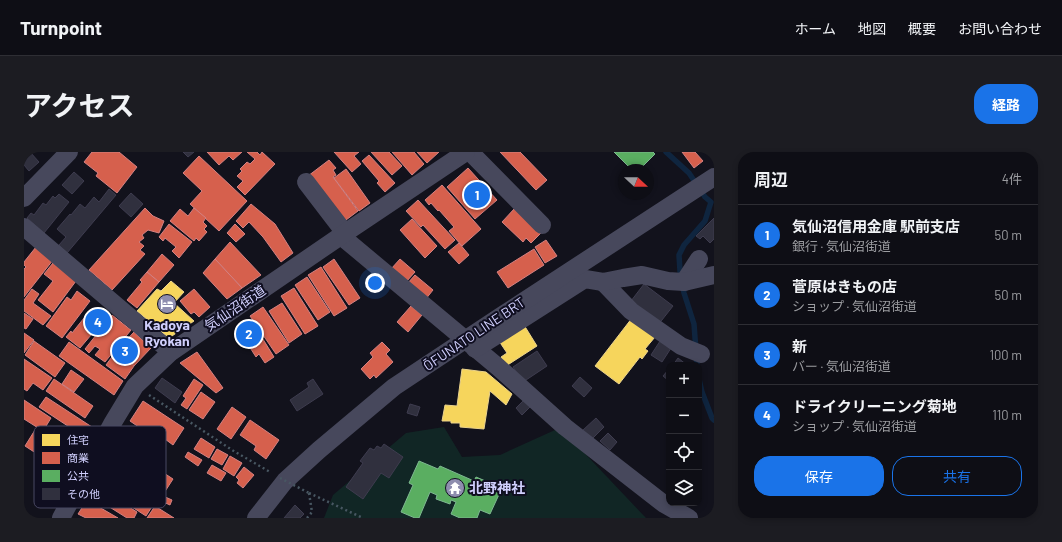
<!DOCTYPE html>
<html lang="ja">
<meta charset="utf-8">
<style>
body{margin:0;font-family:Barlow,"Noto Sans JP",sans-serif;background:#1c1c22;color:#f1f3f6}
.controls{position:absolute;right:12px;bottom:12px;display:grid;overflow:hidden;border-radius:8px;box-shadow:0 2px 6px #0003}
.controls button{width:36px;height:36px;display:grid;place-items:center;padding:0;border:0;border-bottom:1px solid #2e2e34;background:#0e0e15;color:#f1f3f6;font:20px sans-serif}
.compass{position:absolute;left:594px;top:12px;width:36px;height:36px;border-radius:50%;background:#0e0e15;box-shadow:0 2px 6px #0003;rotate:112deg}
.you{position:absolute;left:351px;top:131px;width:14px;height:14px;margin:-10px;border:3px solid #fff;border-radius:50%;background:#1a73e8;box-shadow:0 0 0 6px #1a73e833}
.badge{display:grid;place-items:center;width:26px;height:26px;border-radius:50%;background:#1a73e8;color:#fff;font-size:13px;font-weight:700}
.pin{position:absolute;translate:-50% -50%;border:2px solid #fff;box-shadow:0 1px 4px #0006}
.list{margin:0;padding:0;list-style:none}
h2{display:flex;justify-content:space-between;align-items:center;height:52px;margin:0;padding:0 16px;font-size:17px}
h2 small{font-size:13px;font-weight:400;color:#9b9ca0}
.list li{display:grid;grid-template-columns:26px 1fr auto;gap:12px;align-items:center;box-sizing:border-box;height:60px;padding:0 16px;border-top:1px solid #2e2e34}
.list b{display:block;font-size:15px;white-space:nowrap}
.list p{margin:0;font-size:13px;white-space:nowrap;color:#9b9ca0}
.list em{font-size:13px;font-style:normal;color:#9b9ca0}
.actions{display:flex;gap:8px;padding:12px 16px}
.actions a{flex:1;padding:9px 0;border:1px solid #1a73e8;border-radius:16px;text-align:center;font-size:14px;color:#1a73e8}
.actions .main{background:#1a73e8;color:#fff}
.icon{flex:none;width:22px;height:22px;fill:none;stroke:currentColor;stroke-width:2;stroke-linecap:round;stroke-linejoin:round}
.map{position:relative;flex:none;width:690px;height:366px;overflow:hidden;border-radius:16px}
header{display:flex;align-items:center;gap:24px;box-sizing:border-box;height:56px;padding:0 20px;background:#0e0e15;border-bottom:1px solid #2e2e34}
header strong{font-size:19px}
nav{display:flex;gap:22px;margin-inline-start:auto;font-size:14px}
.intro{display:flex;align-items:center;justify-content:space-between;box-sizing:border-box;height:96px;padding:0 24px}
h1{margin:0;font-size:28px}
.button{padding:10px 18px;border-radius:16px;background:#1a73e8;color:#fff;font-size:14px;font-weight:700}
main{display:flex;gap:24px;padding:0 24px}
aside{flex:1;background:#0e0e15;border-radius:16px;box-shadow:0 2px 6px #0003}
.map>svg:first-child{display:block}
</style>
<header>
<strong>Turnpoint</strong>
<nav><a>ホーム</a><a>地図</a><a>概要</a><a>お問い合わせ</a></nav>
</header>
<div class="intro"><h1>アクセス</h1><a class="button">経路</a></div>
<main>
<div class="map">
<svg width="690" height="366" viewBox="0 0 690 366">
<rect width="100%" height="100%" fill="#12121c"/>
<polygon fill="#112625" points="420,275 438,305 476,303 531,278 550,290 622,366 300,366 309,343 382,281"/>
<g fill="#f6d55c" stroke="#ebd38c">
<polygon points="147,129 160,140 150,151 170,169 145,186 113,159 133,137 137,139"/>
<polygon points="608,166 631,185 621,197 624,199 618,207 616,205 595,232 571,214"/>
<polygon points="500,173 513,194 482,214 477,205 483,201 475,189"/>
<polygon points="438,217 462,220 488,242 482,253 466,239 460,277 436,275 436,271 427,271 427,269 418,269 421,253 433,254"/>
</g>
<g fill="#d6604d" stroke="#d48182">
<polygon points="68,0 95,0 113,15 93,41 72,24 74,21 60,10"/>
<polygon points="183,0 218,0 209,8 205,4 195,13"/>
<polygon points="223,0 233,0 236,3 238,0 251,12 221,43 213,35 219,29 213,24 218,19 216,17 223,10 226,12 231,7"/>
<polygon points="310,0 335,0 330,4 337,12 328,20"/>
<polygon points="347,0 365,0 378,14 368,23"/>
<polygon points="368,0 390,0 400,12 388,23"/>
<polygon points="393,0 415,0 403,11"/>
<polygon points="476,0 496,0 523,28 512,38"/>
<polygon points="658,0 671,0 679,9 670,16"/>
<polygon points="345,3 371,31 361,40 353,31 355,29 338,9"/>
<polygon points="175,4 223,49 195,79 166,52 178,39 159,21"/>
<polygon points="305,8 312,16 309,18 312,23 309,25 334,59 318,71 284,24"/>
<polygon points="444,16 473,48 451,67 423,35"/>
<polygon points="322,17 346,51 335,59 310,26"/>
<polygon points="418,33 457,77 438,94 425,79 430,75 415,58 414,59 407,51 405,53 401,48"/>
<polygon points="394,48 431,88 421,97 399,73 397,75 382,59"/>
<polygon points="227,52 251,72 269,101 257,110 239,85 225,70 219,76 212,69"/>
<polygon points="121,56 129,64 140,69 135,81 124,78 118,83 120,86 115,90 120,94 116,98 121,102 88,138 65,118"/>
<polygon points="170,56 182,66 179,70 183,74 180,77 183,80 175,89 172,86 170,89 146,69 156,57 164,64"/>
<polygon points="491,56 518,80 507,91 502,86 499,90 478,70"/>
<polygon points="388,67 413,94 401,106 376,78"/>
<polygon points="145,72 168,90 155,106 148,99 152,95 141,86 139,89 135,85"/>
<polygon points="211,72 221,82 212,90 203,81"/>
<polygon points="522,88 533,104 521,111 511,95"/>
<polygon points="206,90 237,123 218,136 191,107"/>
<polygon points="435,91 445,103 435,112 424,100"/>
<polygon points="12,95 29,108 0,145 0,117 2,115 0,113 0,110"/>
<polygon points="510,97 520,113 484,136 473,120"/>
<polygon points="138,102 150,113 135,130 123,120"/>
<polygon points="191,107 218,136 203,147 179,121"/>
<polygon points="310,107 336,146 325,153 299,115"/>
<polygon points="376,107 391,120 382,130 367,117"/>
<polygon points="29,111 52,129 29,160 14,148 29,129 20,122"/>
<polygon points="297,115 323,156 310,164 284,123"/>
<polygon points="123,120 135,130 113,156 103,148 118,130 116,128"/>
<polygon points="391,123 409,138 401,148 383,132"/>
<polygon points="283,125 306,160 294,168 271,133"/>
<polygon points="270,136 294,174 281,182 257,144"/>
<polygon points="8,137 15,142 9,151 27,164 19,173 0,159 0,148"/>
<polygon points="170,137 186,155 175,165 170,160 167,162 156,149"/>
<polygon points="53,139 66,149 38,186 22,174 43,145 47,148"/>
<polygon points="258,151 278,182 265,191 245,159"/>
<polygon points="387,154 398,163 384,180 373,170"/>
<polygon points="239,155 265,193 252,202 226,164"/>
<polygon points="0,161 9,167 2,177 0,176"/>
<polygon points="64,161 72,167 74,165 79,169 56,196 42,185 47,179 48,181"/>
<polygon points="88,163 107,178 81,210 71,203 76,197 71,194 65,201 61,197"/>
<polygon points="229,171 250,205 241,211 235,202 232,205 216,180"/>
<polygon points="110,180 127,196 110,214 93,198"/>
<polygon points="0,181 10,188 0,201"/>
<polygon points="10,189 41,211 31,225 1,203"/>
<polygon points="45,190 99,229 90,243 35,204"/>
<polygon points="358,190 366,198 362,202 369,210 352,226 350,223 346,227 337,217 349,205 346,201"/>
<polygon points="93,198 110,214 101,227 82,213"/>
<polygon points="173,200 199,236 192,241 156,211"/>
<polygon points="0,207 28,226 19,238 9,231 3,239 0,237"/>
<polygon points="47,218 60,227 50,240 38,232"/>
<polygon points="30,227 69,254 61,266 22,239"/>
<polygon points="170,227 179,233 163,257 157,253 162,246 159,244"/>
<polygon points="177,240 191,250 179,267 165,258"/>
<polygon points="22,245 71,277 65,288 15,255"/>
<polygon points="0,248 27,266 19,279 0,267"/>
<polygon points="119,249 160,276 149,293 141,287 138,291 106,269"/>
<polygon points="208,255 222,265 207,287 193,277"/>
<polygon points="226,268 255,288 242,307 230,298 232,294 216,283"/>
<polygon points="11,278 55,306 44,322 1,294"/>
<polygon points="177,286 191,295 185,306 170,297"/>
<polygon points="94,291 149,327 140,341 85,305"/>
<polygon points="193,297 204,303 198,313 187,307"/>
<polygon points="164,300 178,308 174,314 161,305"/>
<polygon points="206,304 218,311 210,324 199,317"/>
<polygon points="188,313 202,321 197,329 183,321"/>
<polygon points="220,315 230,323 219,336 213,331 215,328 212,325"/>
<polygon points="78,321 129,353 122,364 71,331"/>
<polygon points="70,333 113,360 110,366 103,366 65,342"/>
<polygon points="139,344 148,348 146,353 137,349"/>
<polygon points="63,348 94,366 62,366 54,362"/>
<polygon points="131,354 150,366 123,366"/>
</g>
<g fill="#5aae61" stroke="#7db890">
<polygon points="590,0 629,0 631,2 615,18 608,18"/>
<polygon points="395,309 414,317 416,314 450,329 452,325 478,336 466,362 456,358 453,366 436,366 427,362 432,350 427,348 426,352 412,347 413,343 406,340 395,366 391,366 377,360 389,333 385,331"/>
</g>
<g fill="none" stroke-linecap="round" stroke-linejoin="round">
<g stroke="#0f253f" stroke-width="5.5">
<polyline points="642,0 665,21 681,45 687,50 681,69 660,93 655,103 656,119 660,141 670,172 673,213"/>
<polyline points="675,227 678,240 688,266 690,268"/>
</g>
</g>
<g fill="#30303e" stroke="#3e3c4f">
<polygon points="0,0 6,0 15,10 5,19 0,13"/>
<polygon points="159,0 170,0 164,5"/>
<polygon points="50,20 60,29 48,42 38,33"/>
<polygon points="85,37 92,43 43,101 35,93 42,85 33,77 46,62 47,63 56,52 61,56 70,45 75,50"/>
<polygon points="107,41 119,52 107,65 95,54"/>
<polygon points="35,42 45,50 20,81 3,66 7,61 10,63 19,51 22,53 29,44 31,46"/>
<polygon points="690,66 690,87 686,91 679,84 676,87 672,84"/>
<polygon points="620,132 649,154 634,173 607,149"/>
<polygon points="638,186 649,193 638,210 627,203"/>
<polygon points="513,199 523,214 499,230 489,215"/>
<polygon points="654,206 663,213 649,213"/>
<polygon points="645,217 645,229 639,224"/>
<polygon points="556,225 568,236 560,245 548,234"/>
<polygon points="138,226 158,240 151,251 131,236"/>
<polygon points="289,227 299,242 273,259 266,248 285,235 283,231"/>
<polygon points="500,248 506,255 498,263 492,256"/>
<polygon points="386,252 396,255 393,264 383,261"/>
<polygon points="572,266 580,275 566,289 558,279"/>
<polygon points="584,281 593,290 586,298 576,289"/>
<polygon points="360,292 379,305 365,326 357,321 339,347 322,335 339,311 336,309 346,296 350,298 353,294 357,296"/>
<polygon points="271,353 280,362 276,366 260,366"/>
</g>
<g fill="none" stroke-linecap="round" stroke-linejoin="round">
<g stroke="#485762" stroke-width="2.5" stroke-dasharray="2 3" stroke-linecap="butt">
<polyline points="125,243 208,298 246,320"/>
<polyline points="285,341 339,366"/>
<polyline points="283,366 288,360 285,341"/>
</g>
<g stroke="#47485c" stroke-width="18">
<polyline points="446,0 518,73"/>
<polyline points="282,30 321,81"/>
<polyline points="0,46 45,0"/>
<polyline points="0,75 147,200"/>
<polyline points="317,84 474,215 541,275 640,352 665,366"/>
<polyline points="579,130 607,159 657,194 677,202"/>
<polyline points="660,130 675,107"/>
<polyline points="451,197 561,127 579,130 599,126 618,123 644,129 660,130 690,123"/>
<polyline points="37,366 88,272 111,234 147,200 321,81 442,0"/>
<polyline points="232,366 261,329 295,298 370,235 477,164 690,25"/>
</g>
<polyline stroke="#485762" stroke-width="2.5" stroke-dasharray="2 3" stroke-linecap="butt" points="256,326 285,341"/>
</g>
<defs>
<symbol id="hotel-disc" viewBox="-11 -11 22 22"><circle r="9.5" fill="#8e8dae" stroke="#0f0e20"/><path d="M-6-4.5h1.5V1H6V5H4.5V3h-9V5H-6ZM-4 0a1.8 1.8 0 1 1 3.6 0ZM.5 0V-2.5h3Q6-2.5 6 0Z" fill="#fff"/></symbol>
<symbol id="temple-disc" viewBox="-11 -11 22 22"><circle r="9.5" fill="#8e8dae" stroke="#0f0e20"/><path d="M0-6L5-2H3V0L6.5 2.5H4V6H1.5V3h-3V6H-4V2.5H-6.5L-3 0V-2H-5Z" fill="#fff"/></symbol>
</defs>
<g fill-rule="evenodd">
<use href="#hotel-disc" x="132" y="141" width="22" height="22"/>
<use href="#temple-disc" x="420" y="325" width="22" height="22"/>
</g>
<g text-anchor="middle" stroke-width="4" stroke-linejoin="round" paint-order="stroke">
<g font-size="14" fill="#d0cffd" stroke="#0f0e20">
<text transform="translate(211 156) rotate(-34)" y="5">気仙沼街道</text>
<text transform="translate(450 182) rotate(-34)" y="5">ŌFUNATO LINE BRT</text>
</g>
<g font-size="14" font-weight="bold" fill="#d0cffd" stroke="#0f0e20">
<text x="143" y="178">Kadoya<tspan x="143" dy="16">Ryokan</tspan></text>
<text x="445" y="341" text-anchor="start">北野神社</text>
</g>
</g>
<rect x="10" y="274" width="132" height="82" rx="6" fill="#0f0e20" stroke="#494862" stroke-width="1"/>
<rect x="18" y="282" width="18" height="12" fill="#f6d55c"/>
<rect x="18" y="300" width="18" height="12" fill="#d6604d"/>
<rect x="18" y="318" width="18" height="12" fill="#5aae61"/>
<rect x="18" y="336" width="18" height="12" fill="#30303e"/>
<g font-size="11" fill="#d0cffd">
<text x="43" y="292">住宅</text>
<text x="43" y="310">商業</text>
<text x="43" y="328">公共</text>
<text x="43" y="346">その他</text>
</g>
</svg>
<div class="controls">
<button>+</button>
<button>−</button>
<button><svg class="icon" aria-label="locate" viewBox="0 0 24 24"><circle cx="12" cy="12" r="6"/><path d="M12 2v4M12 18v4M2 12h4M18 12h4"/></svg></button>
<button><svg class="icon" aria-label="layers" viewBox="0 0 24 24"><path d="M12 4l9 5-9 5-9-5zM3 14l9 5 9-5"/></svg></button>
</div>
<svg class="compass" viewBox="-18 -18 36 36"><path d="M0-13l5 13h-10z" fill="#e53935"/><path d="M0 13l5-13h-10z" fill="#9b9ca0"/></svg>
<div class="you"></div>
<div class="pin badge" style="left:453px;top:43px">1</div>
<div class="pin badge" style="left:225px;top:182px">2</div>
<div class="pin badge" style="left:101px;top:199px">3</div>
<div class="pin badge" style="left:74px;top:170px">4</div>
</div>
<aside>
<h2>周辺<small>4件</small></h2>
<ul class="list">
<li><span class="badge">1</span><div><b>気仙沼信用金庫 駅前支店</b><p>銀行 · 気仙沼街道</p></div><em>50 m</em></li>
<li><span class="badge">2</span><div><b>菅原はきもの店</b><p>ショップ · 気仙沼街道</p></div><em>50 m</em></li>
<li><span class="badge">3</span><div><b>新</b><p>バー · 気仙沼街道</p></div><em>100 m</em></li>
<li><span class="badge">4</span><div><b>ドライクリーニング菊地</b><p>ショップ · 気仙沼街道</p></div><em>110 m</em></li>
</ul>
<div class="actions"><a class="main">保存</a><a>共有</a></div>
</aside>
</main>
